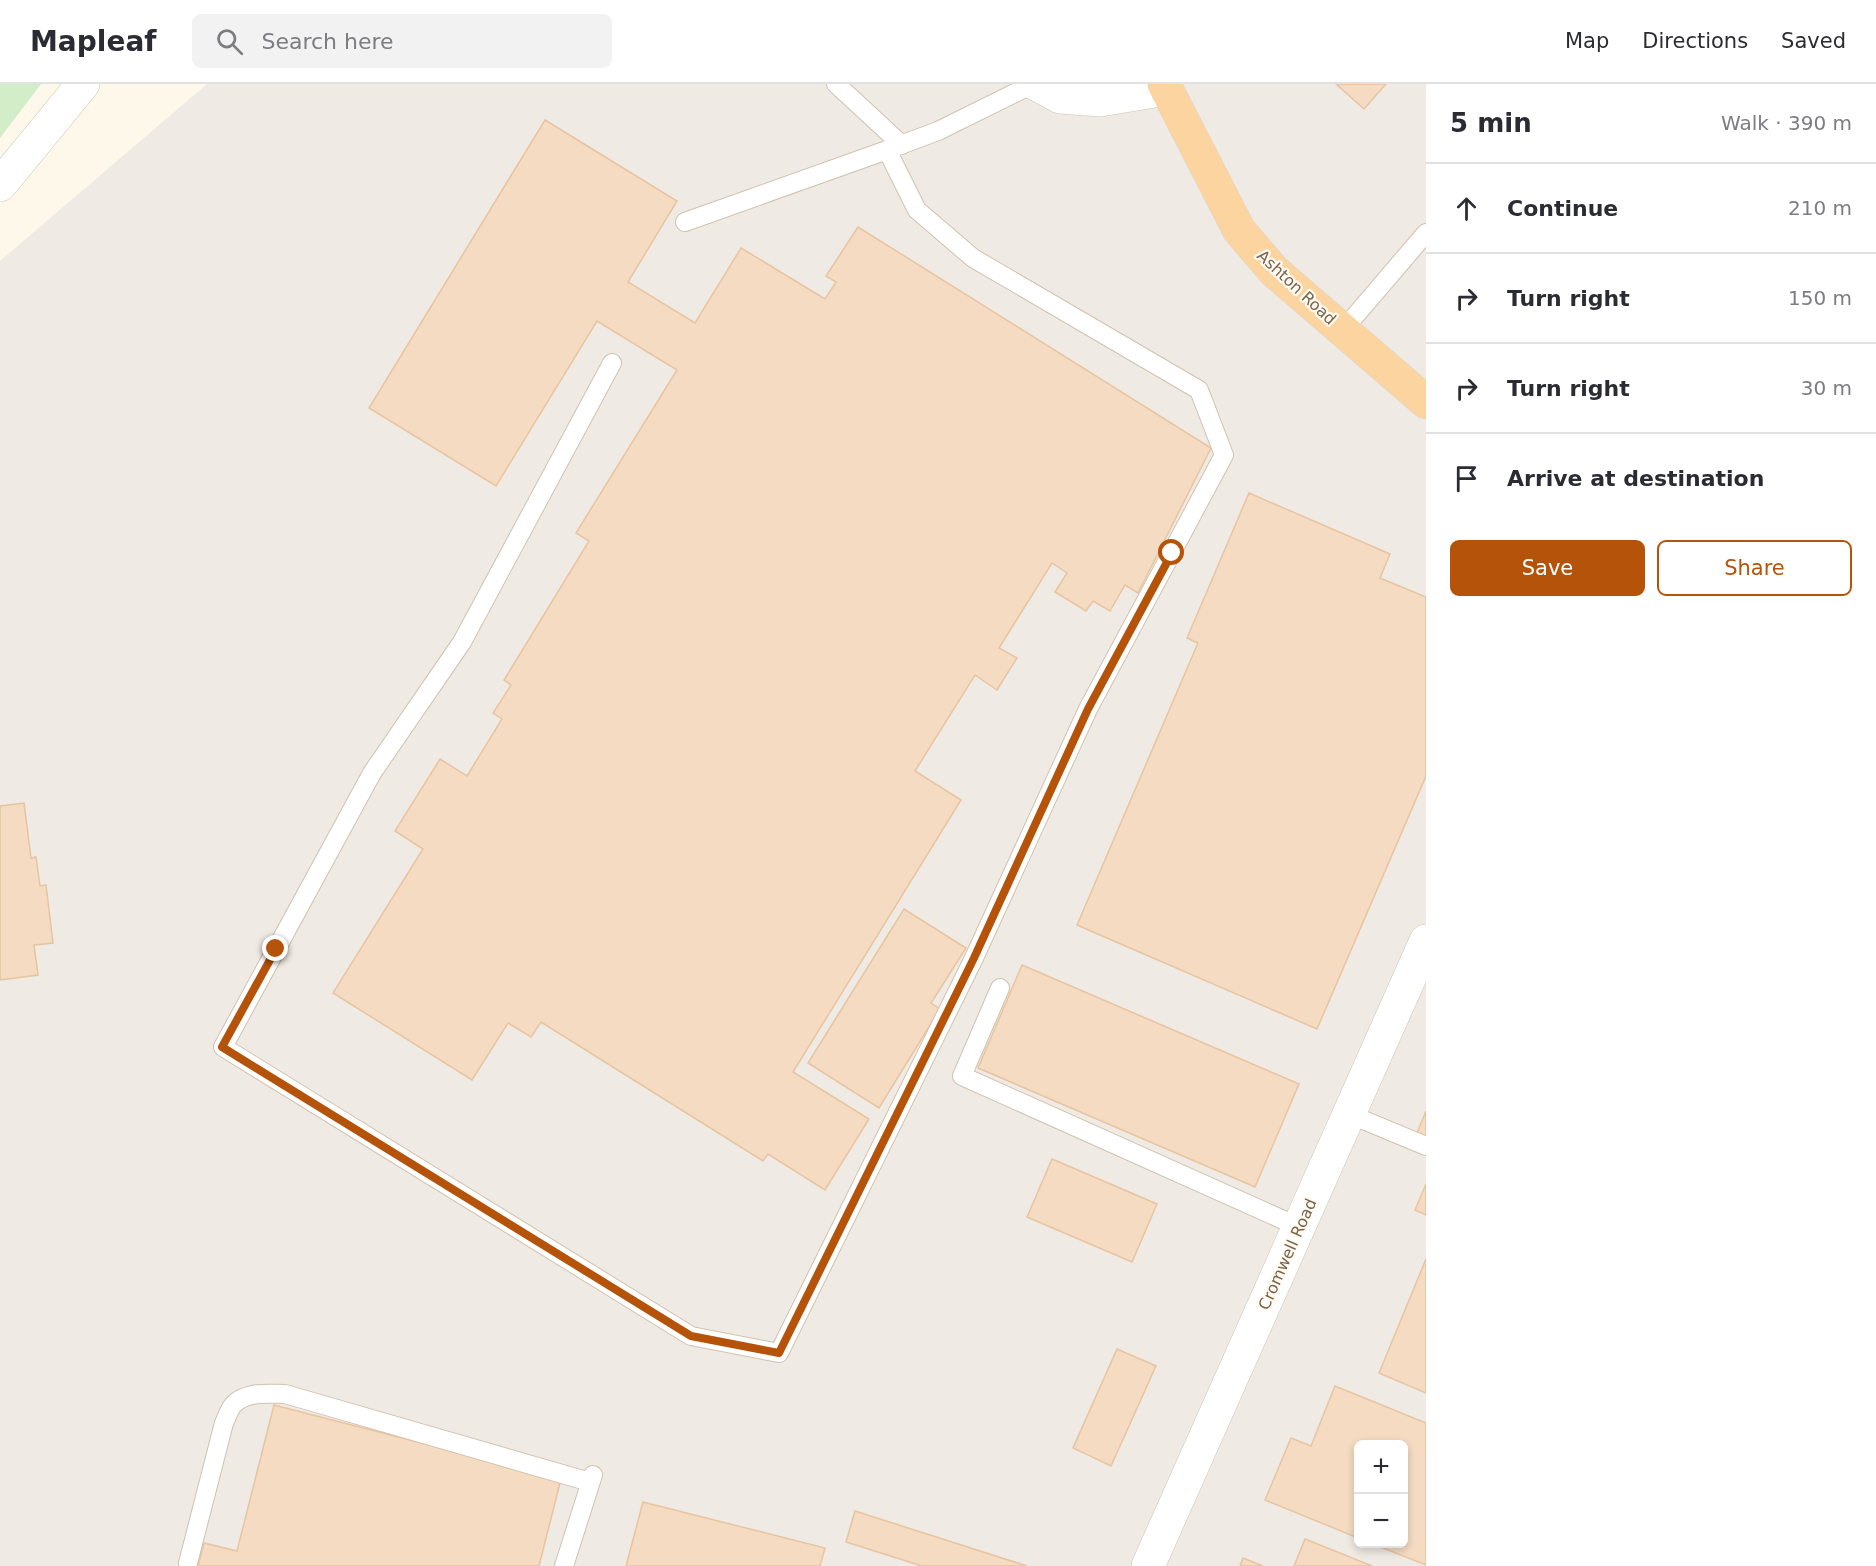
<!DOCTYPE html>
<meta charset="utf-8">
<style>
body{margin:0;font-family:"DejaVu Sans",sans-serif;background:#f2f2f3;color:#2b2b33}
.controls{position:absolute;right:18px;bottom:18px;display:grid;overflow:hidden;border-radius:9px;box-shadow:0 3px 9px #0003}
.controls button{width:54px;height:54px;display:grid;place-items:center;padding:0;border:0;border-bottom:2px solid #e1e1e2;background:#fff;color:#2b2b33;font:30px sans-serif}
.stop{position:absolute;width:18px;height:18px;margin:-14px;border:4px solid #b45309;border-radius:50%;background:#fff}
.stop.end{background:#b45309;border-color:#fff;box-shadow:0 2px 6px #0008}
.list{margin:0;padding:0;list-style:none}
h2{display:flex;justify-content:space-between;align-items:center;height:78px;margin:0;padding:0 24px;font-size:26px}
h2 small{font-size:20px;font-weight:400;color:#7c7c81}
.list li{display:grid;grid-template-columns:39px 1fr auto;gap:18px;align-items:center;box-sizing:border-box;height:90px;padding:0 24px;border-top:2px solid #e1e1e2}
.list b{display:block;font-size:22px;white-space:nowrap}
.list em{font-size:20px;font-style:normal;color:#7c7c81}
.actions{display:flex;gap:12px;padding:18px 24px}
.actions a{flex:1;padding:14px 0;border:2px solid #b45309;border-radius:9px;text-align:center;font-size:21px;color:#b45309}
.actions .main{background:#b45309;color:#fff}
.icon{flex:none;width:33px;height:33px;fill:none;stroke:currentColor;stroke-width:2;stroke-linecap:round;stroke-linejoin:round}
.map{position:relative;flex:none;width:1426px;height:1482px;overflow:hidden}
header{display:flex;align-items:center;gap:36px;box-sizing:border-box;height:84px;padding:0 30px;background:#fff;border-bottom:2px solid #e1e1e2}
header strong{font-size:28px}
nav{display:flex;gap:33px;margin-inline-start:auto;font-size:21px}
.search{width:420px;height:54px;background:#f2f2f3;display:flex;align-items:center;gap:15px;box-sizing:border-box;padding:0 21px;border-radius:9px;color:#7c7c81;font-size:22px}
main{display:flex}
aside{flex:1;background:#fff}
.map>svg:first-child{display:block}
</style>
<header>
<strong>Mapleaf</strong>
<div class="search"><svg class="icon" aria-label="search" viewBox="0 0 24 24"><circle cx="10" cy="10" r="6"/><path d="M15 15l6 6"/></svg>Search here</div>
<nav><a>Map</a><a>Directions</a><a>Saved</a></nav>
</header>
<main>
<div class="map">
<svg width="1426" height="1482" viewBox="0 0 1426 1482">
<rect width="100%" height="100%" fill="#fdf8ea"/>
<path fill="#efeae3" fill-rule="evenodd" d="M 207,0 L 1426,0 L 1426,1482 L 0,1482 L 0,177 ZM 1358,1360 L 1404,1360 L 1404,1460 L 1358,1460 Z"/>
<polygon fill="#d2edc7" points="0,0 41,0 0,54"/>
<g fill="#f4dbc1" stroke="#e8c4a0" stroke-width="1.5">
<polygon points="1336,0 1386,0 1364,25"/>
<polygon points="545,36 677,117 628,198 695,239 741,164 825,215 836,198 826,192 858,143 1211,364 1138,509 1125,501 1110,527 1093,517 1086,527 1055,508 1067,489 1052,479 999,564 1017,574 997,606 975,591 915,687 961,716 793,988 869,1035 825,1106 768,1070 763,1077 541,938 531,953 508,939 472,996 333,909 423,765 395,747 440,675 467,692 502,635 493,629 511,601 504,596 589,457 576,449 677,286 597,237 496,402 369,324"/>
<polygon points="1249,409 1390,470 1380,494 1426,513 1426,692 1317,945 1077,841 1198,559 1187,554"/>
<polygon points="24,719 31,774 36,773 40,802 46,801 53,859 34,861 38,891 0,896 0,722"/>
<polygon points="904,825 966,864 931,919 940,925 879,1024 808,979"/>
<polygon points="1022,881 1299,1000 1255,1103 978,984"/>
<polygon points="1426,1027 1426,1059 1415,1054"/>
<polygon points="1052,1075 1157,1120 1132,1178 1027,1133"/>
<polygon points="1426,1100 1426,1131 1415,1126"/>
<polygon points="1426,1175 1426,1309 1379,1289"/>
<polygon points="1117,1265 1156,1282 1111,1382 1073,1364"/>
<polygon points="1335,1302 1426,1339 1426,1481 1373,1460 1404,1460 1404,1360 1358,1360 1358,1454 1265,1416 1291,1354 1311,1362"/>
<polygon points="274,1321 561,1395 539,1482 198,1482 204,1459 237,1467"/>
<polygon points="643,1418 825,1464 820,1482 626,1482"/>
<polygon points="855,1427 1027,1482 922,1482 846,1458"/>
<polygon points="1305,1455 1372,1482 1294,1482"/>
<polygon points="1243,1474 1263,1482 1240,1482"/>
</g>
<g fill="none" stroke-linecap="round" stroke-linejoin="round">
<defs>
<g id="service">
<polyline points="836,0 902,61"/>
<polyline points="887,66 938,47 1033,0"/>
<polyline points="1343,246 1426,149"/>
<polyline points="612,279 462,558 372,689 223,963 691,1252 779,1269 974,874 1088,625 1224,371 1199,306 973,174 917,126 887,66 685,138"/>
<polyline points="1000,904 962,992 1299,1143"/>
<polyline points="1349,1030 1426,1062"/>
<path d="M 188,1479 L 224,1339 C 227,1333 229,1326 233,1321 C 246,1307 267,1310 285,1310 L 590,1398"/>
<polyline points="564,1482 593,1391"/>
</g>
<g id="minor">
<polyline points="1036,0 1060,13 1100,16 1166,5"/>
<polyline points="0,101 83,0"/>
<polyline points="1148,1482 1426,857"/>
</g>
<polyline id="trunk" points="1164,0 1239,146 1274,187 1426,318"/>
</defs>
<use href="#service" stroke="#d1c2ae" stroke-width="20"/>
<use href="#minor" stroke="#d1c2ae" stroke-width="34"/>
<use href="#trunk" stroke="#dcd6d0" stroke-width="34"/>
<use href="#service" stroke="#fff" stroke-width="18"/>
<use href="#minor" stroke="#fff" stroke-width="33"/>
<use href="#trunk" stroke="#fbd4a0" stroke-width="33"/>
</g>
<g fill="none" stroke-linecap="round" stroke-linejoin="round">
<polyline stroke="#b45309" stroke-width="8" points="276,865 222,963 691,1252 779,1269 974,874 1088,625 1172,469"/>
</g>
<g text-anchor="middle" stroke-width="4.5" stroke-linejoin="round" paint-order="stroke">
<g font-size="16" fill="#7a624b" stroke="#fffbf2">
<text transform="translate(1297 203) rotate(43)" y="6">Ashton Road</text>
<text transform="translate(1287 1170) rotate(-66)" y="6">Cromwell Road</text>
</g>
</g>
</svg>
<div class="controls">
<button>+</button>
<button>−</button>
</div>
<div class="stop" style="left:1172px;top:469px"></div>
<div class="stop end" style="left:276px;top:865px"></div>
</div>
<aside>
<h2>5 min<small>Walk · 390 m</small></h2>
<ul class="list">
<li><svg class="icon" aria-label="ahead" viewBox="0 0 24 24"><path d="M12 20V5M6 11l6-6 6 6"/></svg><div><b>Continue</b></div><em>210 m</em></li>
<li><svg class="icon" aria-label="right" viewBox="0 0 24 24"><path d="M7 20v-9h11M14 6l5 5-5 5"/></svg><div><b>Turn right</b></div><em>150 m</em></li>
<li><svg class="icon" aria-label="right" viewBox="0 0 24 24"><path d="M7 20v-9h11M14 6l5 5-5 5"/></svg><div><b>Turn right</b></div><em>30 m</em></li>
<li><svg class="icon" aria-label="arrive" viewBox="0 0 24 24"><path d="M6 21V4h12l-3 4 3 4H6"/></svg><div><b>Arrive at destination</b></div></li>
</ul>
<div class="actions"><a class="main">Save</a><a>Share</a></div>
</aside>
</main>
